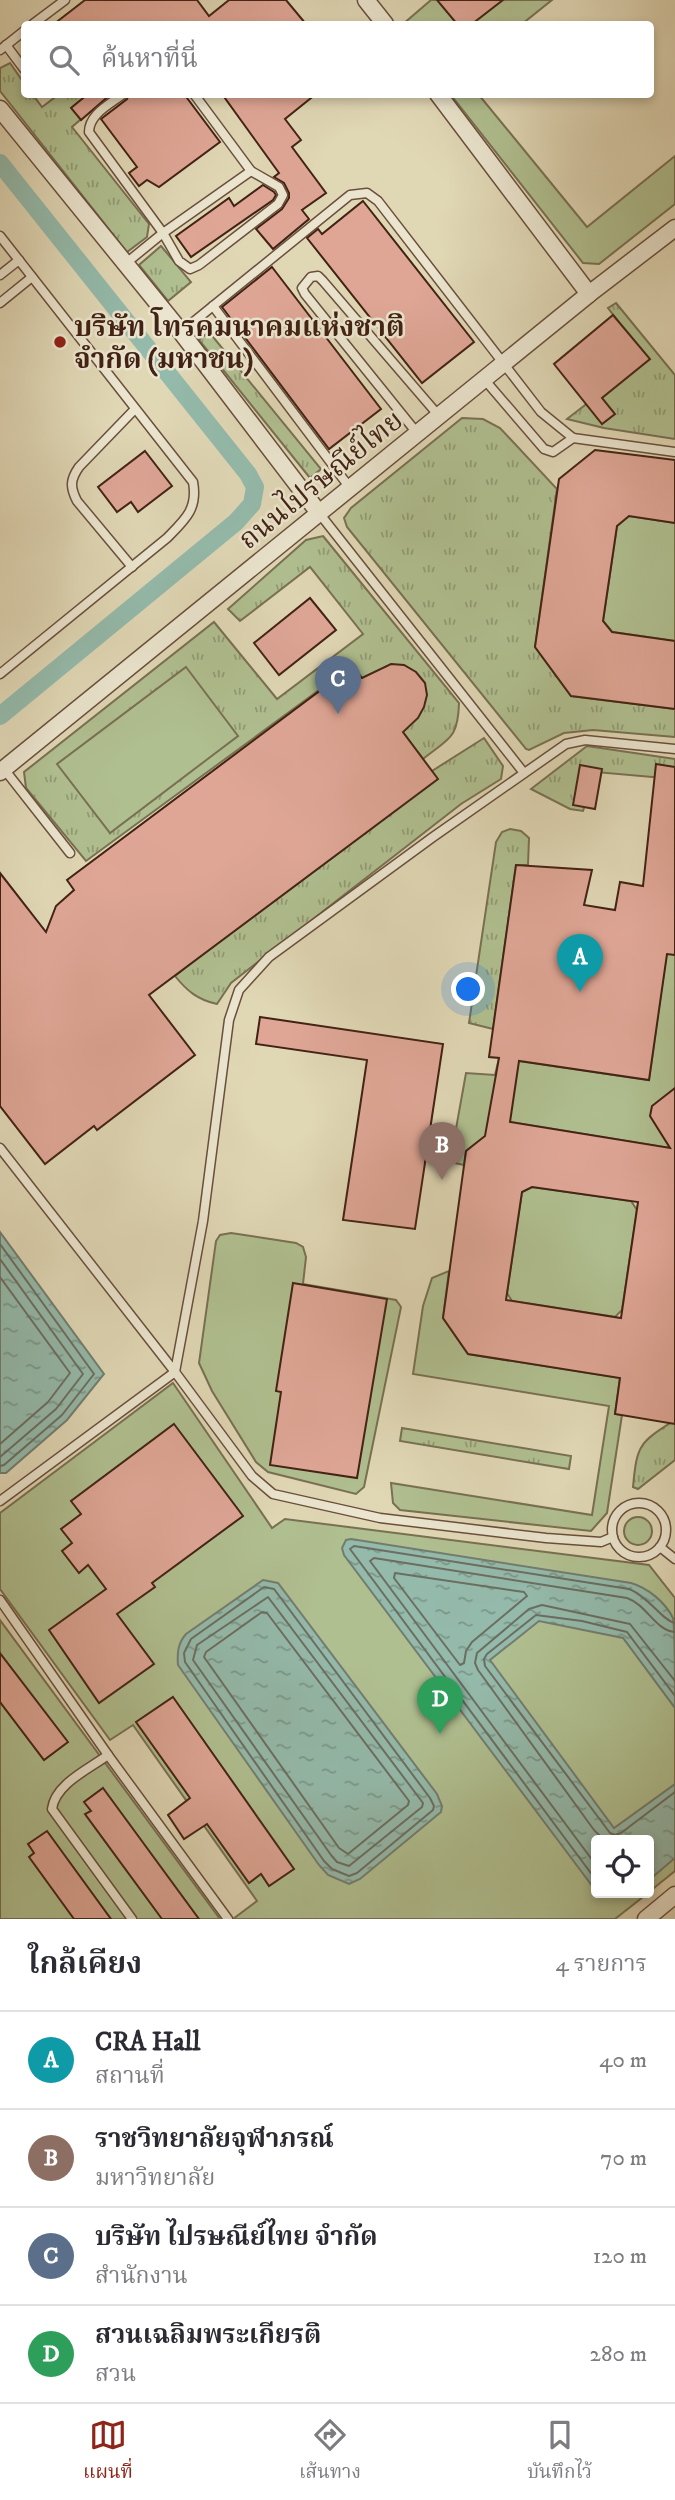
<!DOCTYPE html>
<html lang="th">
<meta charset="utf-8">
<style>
body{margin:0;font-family:"IM FELL DW Pica","Noto Serif Thai",serif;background:#f2f2f3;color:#2b2b33}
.controls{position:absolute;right:21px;bottom:21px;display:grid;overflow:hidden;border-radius:7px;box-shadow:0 4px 10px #0003}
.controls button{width:63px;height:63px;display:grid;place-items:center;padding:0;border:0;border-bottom:2px solid #e1e1e2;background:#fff;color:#2b2b33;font:35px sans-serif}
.you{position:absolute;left:469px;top:990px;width:24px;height:24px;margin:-18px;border:5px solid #fff;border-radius:50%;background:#1a73e8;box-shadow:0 0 0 10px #1a73e833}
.badge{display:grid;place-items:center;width:46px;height:46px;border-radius:50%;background:#8f2418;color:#fff;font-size:23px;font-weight:700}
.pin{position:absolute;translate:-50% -58px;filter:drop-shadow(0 2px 4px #0008)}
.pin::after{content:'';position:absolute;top:37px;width:24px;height:21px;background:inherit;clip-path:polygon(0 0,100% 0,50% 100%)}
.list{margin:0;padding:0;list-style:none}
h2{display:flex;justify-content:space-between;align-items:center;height:91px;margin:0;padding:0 28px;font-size:30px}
h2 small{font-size:23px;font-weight:400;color:#7c7c81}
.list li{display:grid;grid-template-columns:46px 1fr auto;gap:21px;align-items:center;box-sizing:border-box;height:98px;padding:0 28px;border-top:2px solid #e1e1e2}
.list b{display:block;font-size:26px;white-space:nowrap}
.list p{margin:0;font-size:23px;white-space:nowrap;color:#7c7c81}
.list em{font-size:23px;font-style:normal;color:#7c7c81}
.icon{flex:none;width:38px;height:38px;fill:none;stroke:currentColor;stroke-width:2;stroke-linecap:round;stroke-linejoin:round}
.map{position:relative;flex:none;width:675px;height:1919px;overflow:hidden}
.search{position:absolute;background:#fff;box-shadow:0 4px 10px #0003;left:21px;right:21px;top:21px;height:77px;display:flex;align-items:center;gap:18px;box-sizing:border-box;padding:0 24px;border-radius:7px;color:#7c7c81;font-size:26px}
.sheet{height:483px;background:#fff}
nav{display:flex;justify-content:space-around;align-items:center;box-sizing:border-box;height:98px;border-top:2px solid #e1e1e2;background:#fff;font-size:19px;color:#7c7c81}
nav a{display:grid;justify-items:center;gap:4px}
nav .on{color:#8f2418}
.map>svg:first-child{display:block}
</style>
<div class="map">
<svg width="675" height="1919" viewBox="0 0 675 1919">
<defs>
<pattern id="grass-tufts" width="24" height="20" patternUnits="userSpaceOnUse" patternTransform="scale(1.75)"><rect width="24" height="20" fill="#b0bf90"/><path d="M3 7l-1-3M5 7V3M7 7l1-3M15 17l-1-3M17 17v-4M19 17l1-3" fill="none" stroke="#919b74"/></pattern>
<pattern id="water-ripples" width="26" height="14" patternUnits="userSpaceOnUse" patternTransform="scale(1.75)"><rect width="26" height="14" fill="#94baab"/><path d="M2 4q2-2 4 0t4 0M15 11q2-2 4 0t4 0" fill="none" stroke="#7a978a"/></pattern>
</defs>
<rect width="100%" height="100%" fill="#e0d7b5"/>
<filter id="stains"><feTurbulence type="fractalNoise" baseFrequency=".00286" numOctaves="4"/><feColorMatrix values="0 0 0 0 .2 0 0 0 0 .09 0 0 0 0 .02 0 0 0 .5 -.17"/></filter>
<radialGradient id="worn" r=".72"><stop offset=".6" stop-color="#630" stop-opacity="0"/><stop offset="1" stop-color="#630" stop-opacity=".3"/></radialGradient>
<g fill="url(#grass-tufts)" stroke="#797052" stroke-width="2">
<polygon points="10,63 24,83 24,94 33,95 42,107 58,95 109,95 72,127 149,224 147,237 127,252 0,91 0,68"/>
<polygon points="161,246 191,282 168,301 139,265"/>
<polygon points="616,303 675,375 675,439 604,428 567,419 646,358 608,308"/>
<polygon points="209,332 321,469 310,478 199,340"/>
<polygon points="462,418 483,419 500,428 557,489 535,647 571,696 675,709 675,737 593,730 564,733 529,750 526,749 347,527 344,518 351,508"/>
<path d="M 323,536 L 459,703 C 458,739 449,738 423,759 L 352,666 L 86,861 L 26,788 L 24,772 L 214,622 L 277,699 L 363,634 L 310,567 L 240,621 L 228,609 L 306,540 Z"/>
<path d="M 484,738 L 503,766 L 501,779 L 461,804 L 231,983 L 217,1004 C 198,1000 187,991 175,976 L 432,771 Z"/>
<polygon points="587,746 675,759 675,779 596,772 583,811 570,809 531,789"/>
<polygon points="510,829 521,831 529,838 528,865 516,865 493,1029 469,1023 496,842 502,832"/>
<path d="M 675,1420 L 675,1460 L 638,1489 L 633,1487 C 637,1444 639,1443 675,1420 Z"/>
<polygon points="402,1428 571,1456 569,1469 400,1441"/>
<circle cx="638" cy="1531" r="14"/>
</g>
<g fill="#b0bf90" stroke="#797052" stroke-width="2">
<polygon points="431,0 552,0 522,24 403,24"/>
<polygon points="451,95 479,95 587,227 675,156 675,204 599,264 583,263"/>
<polygon points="629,516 675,523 675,641 612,632 603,621 617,526"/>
<polygon points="186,667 238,736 110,833 57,764"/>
<polygon points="667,950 675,951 675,1145 670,1148 505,1121 466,1151 464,1165 450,1162 466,1073 495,1075 499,1058 649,1080"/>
<polygon points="532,1187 631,1201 637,1210 622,1310 615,1317 512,1301 507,1293 522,1192"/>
<polygon points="231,1233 296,1243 303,1247 306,1257 303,1284 396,1300 401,1307 364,1487 356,1494 268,1472 256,1462 212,1391 199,1363 216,1241 220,1235"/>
<polygon points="449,1271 443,1318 468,1354 620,1378 615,1414 622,1415 607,1513 591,1531 400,1510 393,1503 391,1483 592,1515 609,1406 413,1374 423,1306 432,1278"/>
<polygon points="173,1383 272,1528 285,1519 649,1565 675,1598 675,1871 649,1892 649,1840 596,1840 596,1893 648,1893 615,1919 233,1919 257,1901 133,1725 110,1740 0,1589 0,1513"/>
<polygon points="0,1620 220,1919 0,1919"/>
</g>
<g fill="url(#water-ripples)" stroke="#737d6f" stroke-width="2">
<polygon points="0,1232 104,1374 67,1420 6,1473 0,1473"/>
<path d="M 351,1539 L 631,1583 C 648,1588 665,1602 673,1618 C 675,1629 675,1691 675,1708 L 623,1638 L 539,1621 L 490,1660 L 614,1828 L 675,1784 L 675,1858 L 649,1880 L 649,1840 L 596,1840 L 596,1891 L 344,1555 L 342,1548 L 346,1540 Z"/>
<path d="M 263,1580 L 278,1583 L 437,1794 L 442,1806 L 441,1812 L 360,1879 L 349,1884 L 328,1875 L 319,1865 L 178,1665 C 177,1653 178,1643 186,1634 Z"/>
</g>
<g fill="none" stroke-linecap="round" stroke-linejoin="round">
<g stroke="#6b6e60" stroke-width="2">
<polyline points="0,1244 94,1374 62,1415 4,1465 0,1466"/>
<polyline points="0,1259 83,1374 56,1409 0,1457"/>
<polyline points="0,1277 70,1373 48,1402 0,1444"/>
<polygon points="395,1573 524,1592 527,1596 472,1642 466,1651 464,1663 460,1665 394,1578"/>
<polygon points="264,1587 274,1589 430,1798 434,1806 433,1810 357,1873 349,1876 332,1869 324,1861 185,1662 184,1653 191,1639"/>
<polygon points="268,1597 423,1803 422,1807 349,1866 337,1862 331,1855 193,1660 197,1645"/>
<polygon points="262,1612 267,1613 409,1801 408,1805 348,1854 339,1848 204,1657 206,1652"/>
<polyline points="675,1696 627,1632 582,1621 536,1615 487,1654 484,1659 485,1666 610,1833 615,1835 621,1833 675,1792"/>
<polyline points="604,1840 594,1830 478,1670 475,1663 477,1653 529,1609 542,1605 630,1624 675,1681"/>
<path d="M 596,1865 L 370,1561 L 374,1558 L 627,1598 C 647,1605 656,1631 675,1632"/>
<path d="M 596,1880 L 350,1549 L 354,1546 L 629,1589 C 648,1596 664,1622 675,1623"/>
</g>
<polyline stroke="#94baab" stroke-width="18" points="0,163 248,474 255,487 252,504 236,522 0,716"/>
</g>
<g fill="#dfa696" stroke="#422214" stroke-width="2" fill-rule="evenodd">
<polygon points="85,0 197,0 209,16 229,0 286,0 306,24 54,24"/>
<polygon points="437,0 503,0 472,24 457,24"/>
<polygon points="88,94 111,94 81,120 71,108"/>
<polygon points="129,94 184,94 220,142 159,187 147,180 139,186 129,173 137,167 101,119 127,99"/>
<polygon points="222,94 316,94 285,119 301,140 292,147 326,193 302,210 309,219 273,249 256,229 282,209 289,198 289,193 284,183 274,177 279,173"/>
<polygon points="263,185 274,192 276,195 273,200 191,257 176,236 229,198 234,206"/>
<polygon points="363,201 474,342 422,383 307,238 318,229 322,234"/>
<polygon points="272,267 381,409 329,449 222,307"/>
<polygon points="613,315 650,359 602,398 615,414 602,424 554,364"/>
<polygon points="595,450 675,460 675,523 629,516 617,526 603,621 612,632 675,641 675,709 571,696 535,647 559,479"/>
<polygon points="145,451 172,486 138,512 131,502 117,512 98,487"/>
<polygon points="310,598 336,630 279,675 254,643"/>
<polygon points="391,664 404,665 416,672 425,683 427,695 424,707 418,718 403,732 438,779 149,995 195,1055 97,1130 94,1126 45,1164 0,1106 0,873 46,932 56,906 74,890 67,880 353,666 362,678"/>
<path d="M 656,764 L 675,767 L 675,955 L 667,954 L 649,1080 L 519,1061 L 510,1122 L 670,1148 L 650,1116 L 652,1106 L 675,1088 L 675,1424 L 615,1414 L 620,1378 L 468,1354 L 443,1318 L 466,1151 L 485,1136 L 499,1058 L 489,1057 L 516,865 L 592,870 L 584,905 L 615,910 L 620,882 L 643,886 ZM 532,1187 L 638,1202 L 621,1318 L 506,1300 L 522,1192 Z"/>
<polygon points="580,765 602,769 595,809 573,805"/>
<polygon points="260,1017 443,1044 415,1229 343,1220 367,1060 256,1044"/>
<polygon points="293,1283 387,1299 357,1478 270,1465 281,1392 276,1391"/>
<polygon points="174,1424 243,1516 152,1583 155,1587 117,1614 154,1664 99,1703 49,1630 106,1589 88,1565 79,1573 62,1551 72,1543 61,1529 81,1514 71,1501"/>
<polygon points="0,1653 68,1742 44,1760 0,1702"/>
<polygon points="173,1697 294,1869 269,1886 261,1874 249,1883 207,1824 184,1839 168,1815 190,1798 136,1722"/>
<polygon points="103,1788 199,1919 162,1919 85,1814 91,1811 84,1802"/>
<polygon points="47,1831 111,1919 74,1919 29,1857 34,1853 28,1844"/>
</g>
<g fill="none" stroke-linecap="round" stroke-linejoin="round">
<defs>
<g id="service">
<polyline points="33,24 65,0"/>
<polyline points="6,45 24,69"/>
<polyline points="0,50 24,31"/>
<path d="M 123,94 C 110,104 89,114 89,132 L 163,233 L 179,261 L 190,269 L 199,265 L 278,204 L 283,195 L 279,187 L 251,171 L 194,94"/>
<path d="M 0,236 L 193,482 C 198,509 185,520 167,538 L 0,674"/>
<polyline points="125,264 163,233 251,171"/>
<polyline points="0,275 19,260"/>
<polyline points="0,303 32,277"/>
<polyline points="213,306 350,488"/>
<polyline points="181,332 350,195 367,193 378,201 541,412 573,438 675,452"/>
<polyline points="484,379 544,449 553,452 573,438"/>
<polyline points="417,433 305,294 302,288 311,277 318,276 323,281 439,416"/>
<polyline points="319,513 524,773"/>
<path d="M 132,567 L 77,501 C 70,487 70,480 79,467 L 135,409"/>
<polyline points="4,769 70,853"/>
<polyline points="0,1148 175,1372 252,1476 273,1494 380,1518 546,1538 601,1542 613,1537"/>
<polyline points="0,1501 175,1372 203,1221 229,1020 239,990 269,957 433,837 566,744 585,740 675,749"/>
<circle cx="639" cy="1530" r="27"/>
<polyline points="660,1547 675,1559"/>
<polyline points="0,1600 108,1755"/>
<path d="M 132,1919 L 52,1809 C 55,1784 89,1769 108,1755 L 228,1919"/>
</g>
<g id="minor">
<polyline points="366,0 385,24"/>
<polyline points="438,94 589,294"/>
<polyline points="0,109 181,332 319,513"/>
<polyline points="0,772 589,294 675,228"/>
<polyline points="646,1919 675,1895"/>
</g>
</defs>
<use href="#service" stroke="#6a4f3c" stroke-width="11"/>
<use href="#minor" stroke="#6a4f3c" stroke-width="19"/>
<use href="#service" stroke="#ebe5cf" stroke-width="8"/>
<use href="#minor" stroke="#ebe5cf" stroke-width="16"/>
</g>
<circle fill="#8f2418" stroke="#ebe5cf" stroke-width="2.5" cx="60" cy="342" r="7"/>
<g text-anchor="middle" stroke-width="5" stroke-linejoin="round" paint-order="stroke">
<g font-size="28" font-weight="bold" fill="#422214" stroke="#ebe5cf" text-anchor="start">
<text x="74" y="336">บริษัท โทรคมนาคมแห่งชาติ<tspan x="74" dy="32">จำกัด (มหาชน)</tspan></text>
</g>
<g font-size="28" fill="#422214" stroke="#ebe5cf">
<text transform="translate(320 479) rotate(-39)" y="10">ถนนไปรษณีย์ไทย</text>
</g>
</g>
<rect width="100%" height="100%" filter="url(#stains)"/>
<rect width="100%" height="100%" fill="url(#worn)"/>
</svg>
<div class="controls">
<button><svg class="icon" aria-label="locate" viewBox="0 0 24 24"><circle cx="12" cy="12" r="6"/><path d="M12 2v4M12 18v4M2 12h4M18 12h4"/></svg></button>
</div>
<div class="you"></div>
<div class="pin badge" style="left:580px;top:992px;background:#0f9aa8">A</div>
<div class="pin badge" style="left:442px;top:1180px;background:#8d6e63">B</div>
<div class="pin badge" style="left:338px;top:714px;background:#5c6f8a">C</div>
<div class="pin badge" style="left:440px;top:1734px;background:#2e9e5b">D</div>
<div class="search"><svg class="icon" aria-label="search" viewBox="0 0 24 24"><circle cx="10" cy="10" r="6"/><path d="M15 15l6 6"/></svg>ค้นหาที่นี่</div>
</div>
<section class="sheet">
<h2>ใกล้เคียง<small>4 รายการ</small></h2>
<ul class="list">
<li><span class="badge" style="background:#0f9aa8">A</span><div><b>CRA Hall</b><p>สถานที่</p></div><em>40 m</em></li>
<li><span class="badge" style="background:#8d6e63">B</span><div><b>ราชวิทยาลัยจุฬาภรณ์</b><p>มหาวิทยาลัย</p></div><em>70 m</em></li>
<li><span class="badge" style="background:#5c6f8a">C</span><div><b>บริษัท ไปรษณีย์ไทย จำกัด</b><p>สำนักงาน</p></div><em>120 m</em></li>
<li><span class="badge" style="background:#2e9e5b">D</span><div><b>สวนเฉลิมพระเกียรติ</b><p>สวน</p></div><em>280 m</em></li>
</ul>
</section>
<nav>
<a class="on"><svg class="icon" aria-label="map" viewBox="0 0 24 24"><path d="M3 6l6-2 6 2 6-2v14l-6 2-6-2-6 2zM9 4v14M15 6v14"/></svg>แผนที่</a>
<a><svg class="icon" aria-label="directions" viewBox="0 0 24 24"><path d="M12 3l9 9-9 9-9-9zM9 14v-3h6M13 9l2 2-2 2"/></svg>เส้นทาง</a>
<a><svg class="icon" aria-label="saved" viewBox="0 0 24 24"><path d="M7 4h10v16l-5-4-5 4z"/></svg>บันทึกไว้</a>
</nav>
